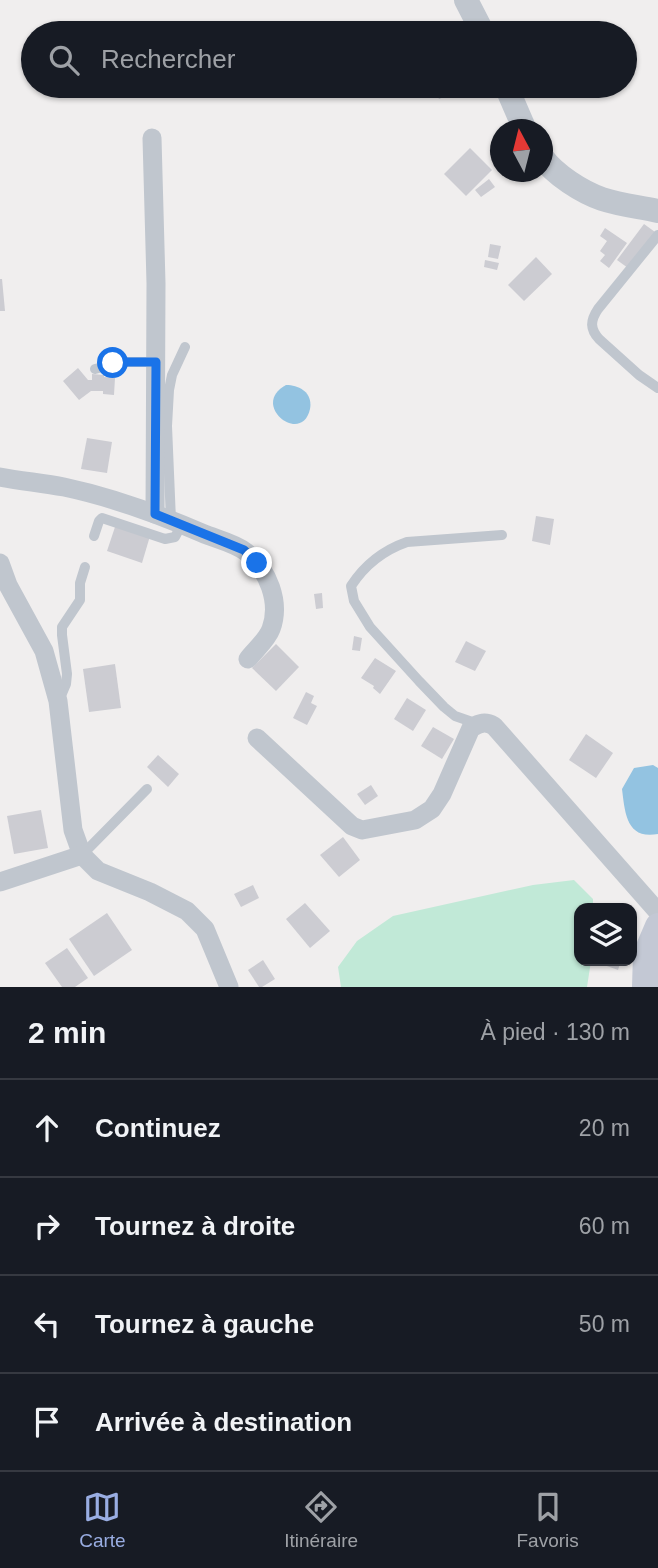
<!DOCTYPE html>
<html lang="fr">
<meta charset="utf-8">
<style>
body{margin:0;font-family:Helvetica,sans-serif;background:#242831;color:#f1f3f6}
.controls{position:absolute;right:21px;bottom:21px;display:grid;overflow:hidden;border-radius:14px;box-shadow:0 2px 5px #0004}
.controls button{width:63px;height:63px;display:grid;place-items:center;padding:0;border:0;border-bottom:2px solid #363941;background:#171b24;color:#f1f3f6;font:35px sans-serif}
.compass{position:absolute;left:490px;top:119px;width:63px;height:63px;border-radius:50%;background:#171b24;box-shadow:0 2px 5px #0004;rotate:353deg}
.stop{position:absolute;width:21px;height:21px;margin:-16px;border:5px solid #1a73e8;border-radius:50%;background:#fff}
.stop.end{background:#1a73e8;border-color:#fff;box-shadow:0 2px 7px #0008}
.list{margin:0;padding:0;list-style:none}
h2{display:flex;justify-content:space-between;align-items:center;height:91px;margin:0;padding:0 28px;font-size:30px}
h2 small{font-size:23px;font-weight:400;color:#9ea1a6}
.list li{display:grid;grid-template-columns:46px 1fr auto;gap:21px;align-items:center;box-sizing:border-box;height:98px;padding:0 28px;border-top:2px solid #363941}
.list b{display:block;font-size:26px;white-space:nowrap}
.list em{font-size:23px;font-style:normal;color:#9ea1a6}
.icon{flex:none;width:38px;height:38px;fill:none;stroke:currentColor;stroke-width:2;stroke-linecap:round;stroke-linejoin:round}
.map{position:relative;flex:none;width:658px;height:987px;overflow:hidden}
.search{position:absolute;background:#171b24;box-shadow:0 2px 5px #0004;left:21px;right:21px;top:21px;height:77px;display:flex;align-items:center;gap:18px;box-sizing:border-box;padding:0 24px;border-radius:38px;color:#9ea1a6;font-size:26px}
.sheet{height:483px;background:#171b24}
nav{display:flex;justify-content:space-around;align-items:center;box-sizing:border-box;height:98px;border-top:2px solid #363941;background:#171b24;font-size:19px;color:#9ea1a6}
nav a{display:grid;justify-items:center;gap:4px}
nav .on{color:#99ade2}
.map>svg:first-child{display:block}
</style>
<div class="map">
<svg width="658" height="987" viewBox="0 0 658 987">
<rect width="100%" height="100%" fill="#f0eeee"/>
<polygon fill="#c1e9d7" points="574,880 593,899 593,908 579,908 579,961 591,961 587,987 341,987 338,967 357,941 393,916 533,885"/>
<g fill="#93c3e1">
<path d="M 286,385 C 300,385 313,393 310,409 C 302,446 249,405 286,385 Z"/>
<path d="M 653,765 L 658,768 L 658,834 C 626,840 625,812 622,789 L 634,768 Z"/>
</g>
<g fill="#ccccd2">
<polygon points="433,86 469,86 439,99"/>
<polygon points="470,148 492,170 466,196 444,174"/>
<polygon points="489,179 495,187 481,197 475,190"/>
<polygon points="644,224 655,232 628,268 617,260"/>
<polygon points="605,228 627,243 609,268 600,261 605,255 600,251 607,241 600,236"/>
<polygon points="490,244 501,246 498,259 488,257"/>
<polygon points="536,257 552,274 524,301 508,285"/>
<polygon points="485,260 499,263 497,270 484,267"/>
<polygon points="0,279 2,279 5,311 0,311"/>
<polygon points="78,368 88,380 92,380 92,374 104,375 104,377 115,378 114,395 103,394 103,391 91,391 79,400 63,381"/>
<polygon points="87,438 112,442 107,473 81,469"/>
<polygon points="536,516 554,519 550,545 532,541"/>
<polygon points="116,524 150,536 142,563 107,551"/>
<polygon points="322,593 323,608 316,609 314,594"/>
<polygon points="354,636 362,638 360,651 352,650"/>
<polygon points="466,641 486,651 475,671 455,662"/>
<polygon points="276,644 299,667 276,691 252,668"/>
<polygon points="375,658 396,671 380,694 373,688 374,686 361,678"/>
<polygon points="115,664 121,708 89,712 83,669"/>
<polygon points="306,692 314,696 311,703 317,706 307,725 293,718"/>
<polygon points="407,698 426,710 413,731 394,719"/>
<polygon points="433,727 454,739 442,759 421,746"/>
<polygon points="586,734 613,753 596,778 569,760"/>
<polygon points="158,755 179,774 168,787 147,767"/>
<polygon points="371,785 378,796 365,805 357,794"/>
<polygon points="41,810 48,848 14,854 7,816"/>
<polygon points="343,837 360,860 339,877 320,855"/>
<polygon points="253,885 259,898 241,907 234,894"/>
<polygon points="305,903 330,931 310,948 286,919"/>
<polygon points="107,913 132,950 94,976 69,939"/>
<polygon points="67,948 88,978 75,987 62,987 45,963"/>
<polygon points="263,960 275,979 262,987 259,987 248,970"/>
<polygon points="593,961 621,961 618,970"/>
</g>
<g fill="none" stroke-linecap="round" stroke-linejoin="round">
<g stroke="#c0c6ce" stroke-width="10">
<path d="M 658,235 L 598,309 C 590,321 590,329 599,339 L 639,375 L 658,388"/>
<polyline points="95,369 122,362 156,362"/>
<polyline points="171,520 167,426 169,390 172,375 185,347"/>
<polyline points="94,536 99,521 102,518 165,539 175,537 182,524"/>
<polyline points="60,698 66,684 67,674 62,635 62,627 80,600 80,583 85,567"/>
<path d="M 478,724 L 455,716 L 444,707 L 419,681 L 370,627 L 354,601 L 351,586 C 364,566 384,550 407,542 L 502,535"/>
<polyline points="82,855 147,789"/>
</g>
<g stroke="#c0c6ce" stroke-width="19">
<polyline points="152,138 156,283 155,514"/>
<path d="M 0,477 C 21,481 43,483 64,487 C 111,497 158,514 202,533 C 216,539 235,543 246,552 C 268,570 281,602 271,629 C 267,640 255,650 248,659"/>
<polyline points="0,563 8,585 44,651 58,701 73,830 82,855 98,871 150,892 187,911 205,929 229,987"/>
<path d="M 257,738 L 352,826 L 362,830 L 415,820 L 432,809 L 442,794 L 471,728 C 480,723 485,721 494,726 L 658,912"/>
<polyline points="0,882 82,855"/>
</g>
<g stroke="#c0c6ce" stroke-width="24">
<polyline points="466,0 483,33"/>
<polyline points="506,86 525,130"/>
<path d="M 542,157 C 555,175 582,192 602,199 C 620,205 640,207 658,211"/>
</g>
<polyline stroke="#c3c8d4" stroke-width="26" points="645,987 646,954 658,926"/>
</g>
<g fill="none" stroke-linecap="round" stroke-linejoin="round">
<polyline stroke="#1a73e8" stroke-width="9" points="113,363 122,362 156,362 155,514 244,550 257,563"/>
</g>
</svg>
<div class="controls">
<button><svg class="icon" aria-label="layers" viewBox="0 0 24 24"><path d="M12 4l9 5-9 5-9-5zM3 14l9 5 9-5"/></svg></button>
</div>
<svg class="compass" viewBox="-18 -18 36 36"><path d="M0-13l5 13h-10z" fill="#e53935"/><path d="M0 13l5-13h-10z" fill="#9ea1a6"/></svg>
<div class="stop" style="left:113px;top:363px"></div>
<div class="stop end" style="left:257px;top:563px"></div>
<div class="search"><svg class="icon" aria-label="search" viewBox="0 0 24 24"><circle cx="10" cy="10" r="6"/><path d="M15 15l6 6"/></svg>Rechercher</div>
</div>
<section class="sheet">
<h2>2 min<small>À pied · 130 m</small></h2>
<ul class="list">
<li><svg class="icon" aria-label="ahead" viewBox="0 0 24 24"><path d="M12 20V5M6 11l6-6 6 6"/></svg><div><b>Continuez</b></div><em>20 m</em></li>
<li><svg class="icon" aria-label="right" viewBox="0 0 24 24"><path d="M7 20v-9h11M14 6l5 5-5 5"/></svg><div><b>Tournez à droite</b></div><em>60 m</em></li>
<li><svg class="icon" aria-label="left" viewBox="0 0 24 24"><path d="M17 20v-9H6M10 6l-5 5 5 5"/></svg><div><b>Tournez à gauche</b></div><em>50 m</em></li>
<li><svg class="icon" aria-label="arrive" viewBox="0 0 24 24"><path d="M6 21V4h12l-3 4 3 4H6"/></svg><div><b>Arrivée à destination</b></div></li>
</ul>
</section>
<nav>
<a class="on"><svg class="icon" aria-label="map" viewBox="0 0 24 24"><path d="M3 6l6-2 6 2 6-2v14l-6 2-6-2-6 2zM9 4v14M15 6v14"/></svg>Carte</a>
<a><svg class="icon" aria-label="directions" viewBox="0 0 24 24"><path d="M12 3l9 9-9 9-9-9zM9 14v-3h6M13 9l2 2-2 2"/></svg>Itinéraire</a>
<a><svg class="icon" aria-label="saved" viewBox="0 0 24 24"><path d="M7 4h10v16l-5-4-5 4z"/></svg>Favoris</a>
</nav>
